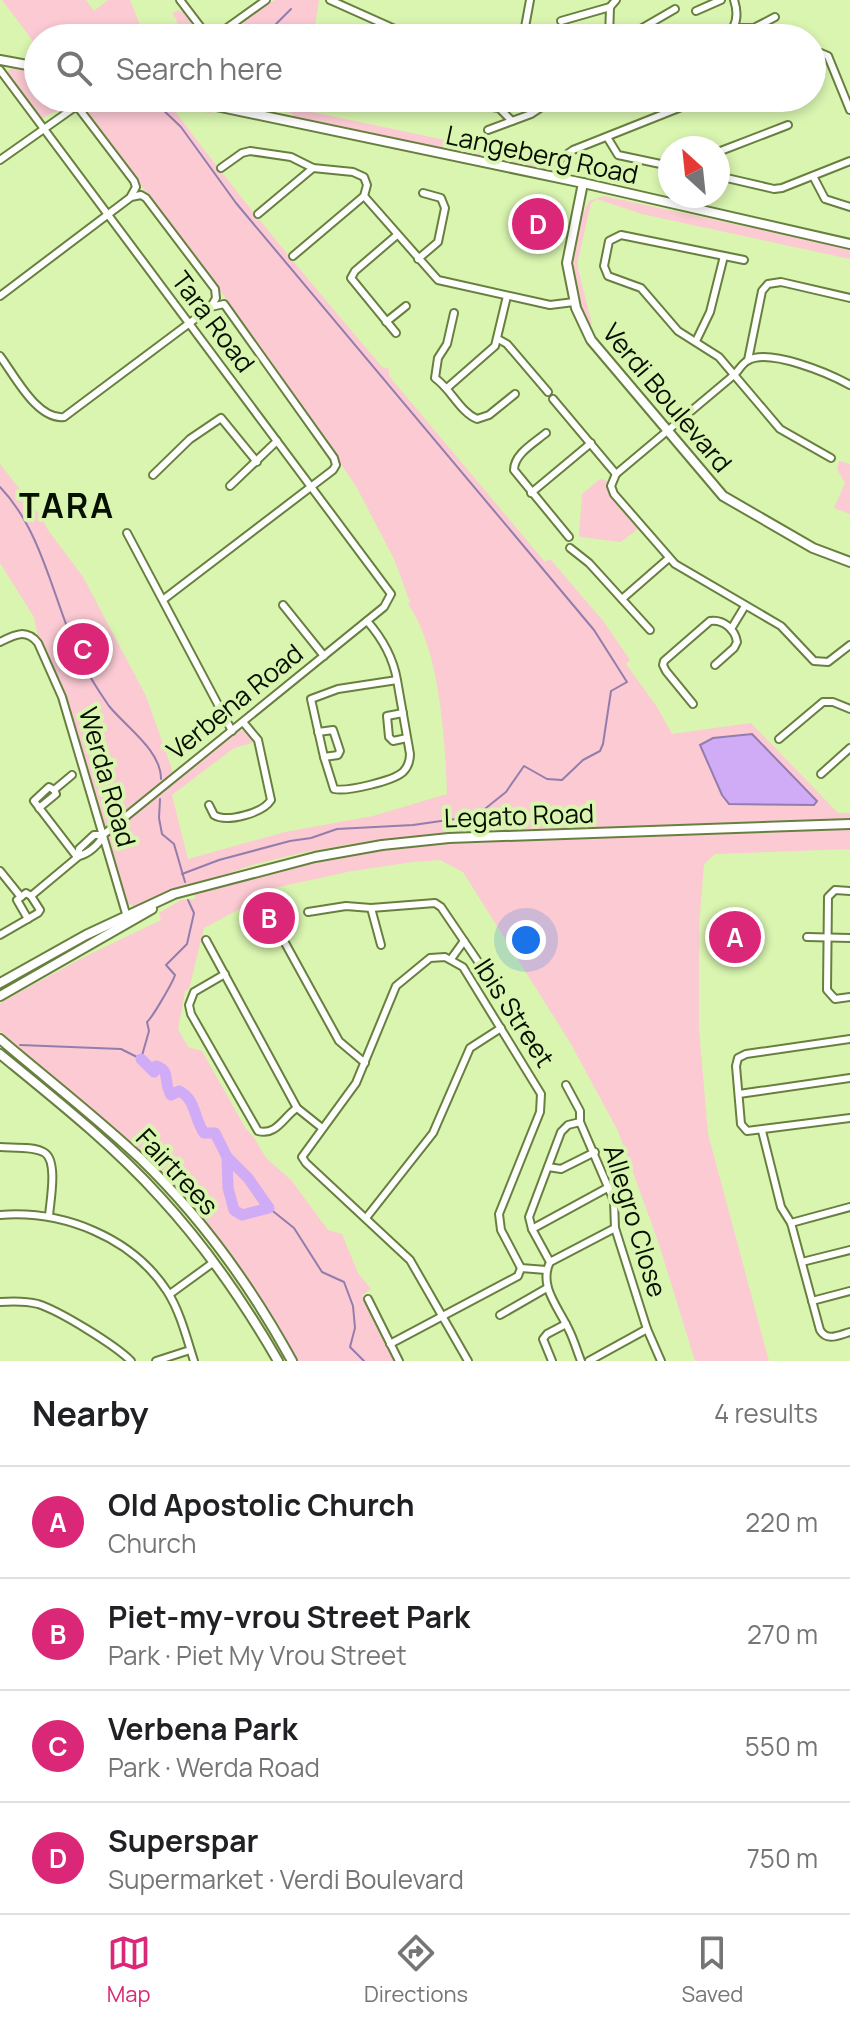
<!DOCTYPE html>
<meta charset="utf-8">
<style>
body{margin:0;font-family:Manrope,sans-serif;background:#f6f6f6;color:#202124}
.compass{position:absolute;left:658px;top:136px;width:72px;height:72px;border-radius:50%;background:#fff;box-shadow:0 4px 12px #0003;rotate:333deg}
.you{position:absolute;left:526px;top:940px;width:28px;height:28px;margin:-20px;border:6px solid #fff;border-radius:50%;background:#1a73e8;box-shadow:0 0 0 12px #1a73e833}
.badge{display:grid;place-items:center;width:52px;height:52px;border-radius:50%;background:#db2777;color:#fff;font-size:26px;font-weight:700}
.pin{position:absolute;translate:-50% -50%;border:4px solid #fff;box-shadow:0 2px 8px #0006}
.list{margin:0;padding:0;list-style:none}
h2{display:flex;justify-content:space-between;align-items:center;height:104px;margin:0;padding:0 32px;font-size:34px}
h2 small{font-size:26px;font-weight:400;color:#757577}
.list li{display:grid;grid-template-columns:52px 1fr auto;gap:24px;align-items:center;box-sizing:border-box;height:112px;padding:0 32px;border-top:2px solid #e0e0e0}
.list b{display:block;font-size:30px;white-space:nowrap}
.list p{margin:0;font-size:26px;white-space:nowrap;color:#757577}
.list em{font-size:26px;font-style:normal;color:#757577}
.icon{flex:none;width:44px;height:44px;fill:none;stroke:currentColor;stroke-width:2;stroke-linecap:round;stroke-linejoin:round}
.map{position:relative;flex:none;width:850px;height:1361px;overflow:hidden}
.search{position:absolute;background:#fff;box-shadow:0 4px 12px #0003;left:24px;right:24px;top:24px;height:88px;display:flex;align-items:center;gap:20px;box-sizing:border-box;padding:0 28px;border-radius:44px;color:#757577;font-size:30px}
.sheet{height:552px;background:#fff}
nav{display:flex;justify-content:space-around;align-items:center;box-sizing:border-box;height:112px;border-top:2px solid #e0e0e0;background:#fff;font-size:22px;color:#757577}
nav a{display:grid;justify-items:center;gap:4px}
nav .on{color:#db2777}
.map>svg:first-child{display:block}
</style>
<div class="map">
<svg width="850" height="1361" viewBox="0 0 850 1361">
<rect width="100%" height="100%" fill="#d9f5b0"/>
<g fill="#fbcad3">
<polygon points="2,0 86,0 94,11 108,0 130,0 145,38 38,38 38,61 26,59 36,45"/>
<polygon points="275,0 319,0 313,38 220,38 259,8"/>
<polygon points="178,10 183,12 201,38 194,35 190,37 181,30 183,28 176,22 177,20 172,14"/>
<path d="M 12,68 L 38,73 L 38,98 L 155,98 L 216,114 L 172,107 C 240,199 307,278 382,367 L 389,369 L 389,376 L 545,562 L 550,559 L 604,622 L 630,660 L 626,664 L 657,707 L 672,734 L 751,723 L 838,813 L 850,813 L 850,819 L 446,833 L 369,841 L 305,852 L 252,865 L 135,907 L 126,902 L 108,841 L 110,834 L 239,730 L 249,732 L 252,743 L 234,748 L 172,795 L 188,859 L 285,832 L 373,816 L 447,794 C 445,739 440,649 408,604 L 410,602 L 394,559 L 356,486 L 224,296 L 77,100 L 41,119 L 9,76 L 8,71 Z"/>
<polygon points="229,98 300,98 298,109 545,161 547,167 567,171 566,175 296,118 291,113 235,103"/>
<path d="M 604,196 L 850,249 L 850,259 L 642,214 L 597,199 L 591,203 L 578,260 L 578,269 L 592,324 L 587,326 C 570,287 568,239 589,201 Z"/>
<polygon points="839,461 850,464 850,514 834,508 845,483 837,469"/>
<polygon points="0,464 42,518 48,530 83,577 146,696 174,775 111,825 106,826 101,821 64,690 38,637 34,617 0,563"/>
<polygon points="600,479 607,481 610,494 639,528 621,542 581,537 579,535 582,494"/>
<path d="M 850,828 L 850,849 L 715,854 L 704,864 L 699,925 L 699,1029 L 708,1134 L 769,1361 L 695,1361 L 658,1241 L 618,1131 L 571,1044 L 463,872 L 440,860 L 413,862 L 352,871 L 265,890 L 286,934 L 280,937 L 247,905 L 204,928 L 189,989 L 185,991 L 178,1029 L 188,1047 L 202,1051 L 246,1129 L 253,1136 L 266,1158 L 291,1180 L 328,1230 L 342,1234 L 358,1273 L 371,1289 L 362,1295 L 396,1361 L 296,1361 L 263,1305 L 135,1148 L 0,1031 L 0,1003 L 82,958 L 161,920 L 159,913 L 181,900 L 195,899 L 194,893 C 315,847 443,843 571,838 C 664,835 757,831 850,828 Z"/>
</g>
<polygon fill="#cfacf5" stroke="#937dac" stroke-width="2" points="752,734 817,801 814,805 729,804 722,795 700,745 713,738"/>
<g fill="none" stroke-linecap="round" stroke-linejoin="round">
<g stroke="#937dac" stroke-width="2">
<polyline points="275,38 276,24 291,9"/>
<polyline points="158,105 181,127 236,203 594,630 627,682 611,691 603,744 600,751 583,760 562,780 547,779 524,766 506,792 476,816 413,825 337,829 311,838 290,841 219,860 182,874"/>
<path d="M 0,487 C 48,537 55,617 89,675 C 95,685 102,696 109,706 C 126,727 161,750 161,779"/>
<polyline points="160,799 159,818 162,834 174,844 185,882"/>
<path d="M 20,1045 L 121,1049 L 141,1059 L 149,1031 L 147,1022 C 152,1018 173,982 175,975 L 166,965 L 187,944 L 194,913 L 188,900"/>
<polyline points="269,1208 294,1228 322,1272 344,1282 353,1306 355,1328 350,1347 364,1361"/>
</g>
<path stroke="#cfacf5" stroke-width="11" d="M 141,1059 L 154,1072 L 156,1066 C 171,1070 163,1082 171,1095 L 179,1091 C 196,1099 194,1119 204,1133 L 215,1133 L 227,1157 L 228,1188 L 234,1210 L 242,1215 L 269,1208 L 248,1178 L 227,1157"/>
<defs>
<g id="street">
<polyline points="180,0 209,38"/>
<polyline points="330,0 415,38"/>
<polyline points="696,11 721,0"/>
<polyline points="561,21 610,7"/>
<polyline points="734,28 754,28 775,17"/>
<polyline points="213,38 266,0"/>
<polyline points="523,38 530,0"/>
<polyline points="609,38 610,7 616,0"/>
<polyline points="625,38 675,9"/>
<path d="M 724,38 C 737,28 739,15 734,0"/>
<polyline points="812,55 821,53 828,56 850,110"/>
<path d="M 0,70 L 391,594 L 384,607 L 103,835 C 100,844 88,854 79,856 L 31,896 L 26,893 L 17,900 L 28,919"/>
<polyline points="486,106 499,108 512,121"/>
<polyline points="488,130 531,114 555,98"/>
<polyline points="607,137 618,155 670,166"/>
<polyline points="718,152 788,125"/>
<polyline points="0,160 75,107 80,110 134,181 136,187 131,196"/>
<polyline points="556,162 573,150 704,98"/>
<polyline points="221,168 242,153 250,151 291,157 313,168 353,172 364,177 367,185 364,196 293,256"/>
<polyline points="718,176 774,189 782,188 850,161"/>
<polyline points="813,176 825,199 850,207"/>
<polyline points="364,196 438,280 550,305 574,302"/>
<polyline points="258,214 313,168"/>
<polyline points="418,259 438,242 445,208 441,198 423,193"/>
<polyline points="744,260 621,235 609,241 604,266 608,276 641,288 678,331 719,357 780,429 831,458"/>
<polyline points="0,296 131,197 141,195 146,198 215,289 216,298 212,305"/>
<path d="M 454,313 L 447,344 L 438,358 L 435,378 C 451,389 460,412 477,419 L 489,415 L 515,394"/>
<polyline points="386,322 406,306"/>
<polyline points="396,333 351,278 355,271 397,235"/>
<polyline points="498,339 507,344 548,392"/>
<polyline points="696,341 710,312 724,256"/>
<path d="M 0,356 C 15,376 37,420 64,417 L 211,307 L 224,304 L 334,458 L 336,465 L 333,470 L 164,599"/>
<polyline points="748,360 762,291 768,284 781,282 850,298"/>
<path d="M 850,385 C 830,374 768,347 747,361 C 742,364 738,371 734,375 L 616,474 L 611,486 L 614,494 L 675,564 L 781,626 L 814,661 L 828,662 L 850,645"/>
<polyline points="447,388 495,346 507,296"/>
<polyline points="553,399 616,474"/>
<path d="M 546,433 C 534,443 514,454 514,470 L 569,537"/>
<polyline points="153,475 190,439 221,418 257,462"/>
<polyline points="230,486 277,441"/>
<polyline points="531,493 591,443"/>
<polyline points="127,533 232,731"/>
<polyline points="570,548 589,563 650,630"/>
<polyline points="622,599 669,558"/>
<polyline points="283,605 324,656"/>
<path d="M 367,621 C 382,638 393,657 397,680 L 410,754 C 410,761 408,767 403,772 C 393,781 347,792 334,789 L 324,757 L 311,699 L 338,689 L 397,680"/>
<polyline points="731,629 745,606"/>
<path d="M 0,642 C 14,635 26,628 38,643 L 62,697 L 127,917"/>
<path d="M 693,704 L 666,671 L 663,665 L 664,661 L 710,621 C 723,619 735,629 737,642 L 734,648 L 715,665"/>
<polyline points="403,713 387,716 389,737 393,741 407,738"/>
<polyline points="318,732 333,730 340,751 338,755 324,757"/>
<polyline points="779,739 823,702 833,702 850,709"/>
<polyline points="821,774 850,748"/>
<polyline points="54,790 49,787 34,801 77,857"/>
<path d="M 209,805 L 214,815 C 227,823 263,813 271,800 L 258,740 L 243,722"/>
<polyline points="39,808 56,794 54,790 72,775"/>
<polyline points="79,856 79,849 94,835 103,835"/>
<polyline points="0,871 21,897"/>
<polyline points="850,891 835,890 828,897 827,990 835,999 850,997"/>
<polyline points="371,908 381,945"/>
<polyline points="308,912 346,906 371,908 435,903 441,907 479,963"/>
<polyline points="0,935 38,913 40,910 31,896"/>
<polyline points="807,937 850,938"/>
<polyline points="206,940 297,1108 322,1128"/>
<polyline points="284,941 339,1041 365,1063"/>
<polyline points="451,959 464,941"/>
<path d="M 225,974 L 194,992 L 189,1005 L 191,1014 L 258,1131 C 277,1136 284,1116 297,1108"/>
<polyline points="850,1039 746,1054 738,1058 736,1066 741,1124 747,1131 850,1118"/>
<polyline points="566,1085 580,1111 580,1122"/>
<polyline points="739,1094 850,1078"/>
<path d="M 762,1131 L 781,1207 L 791,1223 L 820,1330 C 827,1342 839,1335 850,1332"/>
<path d="M 0,1147 C 12,1148 35,1146 45,1153 C 58,1162 50,1202 49,1216"/>
<polyline points="548,1167 561,1169 595,1152"/>
<path d="M 0,1215 C 63,1210 132,1237 167,1291 C 180,1311 187,1339 194,1361"/>
<polyline points="366,1218 433,1133 470,1048 501,1028"/>
<polyline points="791,1223 850,1207"/>
<polyline points="532,1229 609,1187"/>
<polyline points="550,1262 615,1228"/>
<polyline points="802,1262 850,1250"/>
<polyline points="521,1268 546,1270"/>
<polyline points="170,1294 214,1262"/>
<polyline points="368,1299 399,1361"/>
<polyline points="812,1301 850,1291"/>
<path d="M 0,1302 C 13,1301 26,1301 38,1304 C 60,1311 115,1345 131,1361"/>
<polyline points="500,1315 547,1288"/>
<polyline points="390,1344 518,1276 521,1268"/>
<polyline points="156,1361 190,1350"/>
<polyline points="468,1361 410,1260 306,1163 302,1157 356,1083 396,986 430,958 445,957 463,967 541,1094 540,1112 499,1214 501,1230 521,1268"/>
<polyline points="552,1361 543,1339 547,1334 566,1324"/>
<path d="M 581,1361 C 577,1351 574,1340 569,1330 C 559,1308 538,1286 550,1262 L 532,1229 L 529,1217 L 561,1132 L 568,1125 L 580,1122 L 614,1201 L 615,1228 L 647,1329 L 661,1361"/>
<polyline points="589,1361 647,1329"/>
</g>
<g id="secondary">
<polyline points="0,60 38,67"/>
<polyline points="178,98 583,183 850,244"/>
<polyline points="583,183 567,263 576,308 591,340 723,496 813,548 850,562"/>
<polyline points="0,983 86,935 174,894 315,857 382,845 449,838 850,824"/>
<polyline points="0,996 152,909"/>
<path d="M 0,1039 C 47,1079 96,1117 141,1159 C 201,1217 252,1288 292,1361"/>
<path d="M 0,1054 C 55,1099 112,1144 160,1197 C 206,1247 244,1302 278,1361"/>
</g>
</defs>
<use href="#street" stroke="#68803f" stroke-width="10"/>
<use href="#secondary" stroke="#68803f" stroke-width="12"/>
<use href="#street" stroke="#fff" stroke-width="6"/>
<use href="#secondary" stroke="#fff" stroke-width="8"/>
</g>
<g text-anchor="middle" stroke-width="8" stroke-linejoin="round" paint-order="stroke">
<g font-size="26" fill="#070f00" stroke="#d9f5b0">
<text transform="translate(542 155) rotate(12)" y="9">Langeberg Road</text>
<text transform="translate(213 322) rotate(53)" y="9">Tara Road</text>
<text transform="translate(667 398) rotate(50)" y="9">Verdi Boulevard</text>
<text transform="translate(235 702) rotate(-39)" y="9">Verbena Road</text>
<text transform="translate(107 777) rotate(74)" y="9">Werda Road</text>
<text transform="translate(519 816) rotate(-2)" y="9">Legato Road</text>
<text transform="translate(514 1013) rotate(57)" y="9">Ibis Street</text>
<text transform="translate(177 1172) rotate(47)" y="9">Fairtrees</text>
<text transform="translate(635 1221) rotate(73)" y="9">Allegro Close</text>
</g>
<g font-size="34" font-weight="bold" letter-spacing="2" fill="#070f00" stroke="#d9f5b0">
<text x="67" y="518">TARA</text>
</g>
</g>
</svg>
<svg class="compass" viewBox="-18 -18 36 36"><path d="M0-13l5 13h-10z" fill="#e53935"/><path d="M0 13l5-13h-10z" fill="#757577"/></svg>
<div class="you"></div>
<div class="pin badge" style="left:735px;top:937px">A</div>
<div class="pin badge" style="left:269px;top:918px">B</div>
<div class="pin badge" style="left:83px;top:649px">C</div>
<div class="pin badge" style="left:538px;top:224px">D</div>
<div class="search"><svg class="icon" aria-label="search" viewBox="0 0 24 24"><circle cx="10" cy="10" r="6"/><path d="M15 15l6 6"/></svg>Search here</div>
</div>
<section class="sheet">
<h2>Nearby<small>4 results</small></h2>
<ul class="list">
<li><span class="badge">A</span><div><b>Old Apostolic Church</b><p>Church</p></div><em>220 m</em></li>
<li><span class="badge">B</span><div><b>Piet-my-vrou Street Park</b><p>Park · Piet My Vrou Street</p></div><em>270 m</em></li>
<li><span class="badge">C</span><div><b>Verbena Park</b><p>Park · Werda Road</p></div><em>550 m</em></li>
<li><span class="badge">D</span><div><b>Superspar</b><p>Supermarket · Verdi Boulevard</p></div><em>750 m</em></li>
</ul>
</section>
<nav>
<a class="on"><svg class="icon" aria-label="map" viewBox="0 0 24 24"><path d="M3 6l6-2 6 2 6-2v14l-6 2-6-2-6 2zM9 4v14M15 6v14"/></svg>Map</a>
<a><svg class="icon" aria-label="directions" viewBox="0 0 24 24"><path d="M12 3l9 9-9 9-9-9zM9 14v-3h6M13 9l2 2-2 2"/></svg>Directions</a>
<a><svg class="icon" aria-label="saved" viewBox="0 0 24 24"><path d="M7 4h10v16l-5-4-5 4z"/></svg>Saved</a>
</nav>
